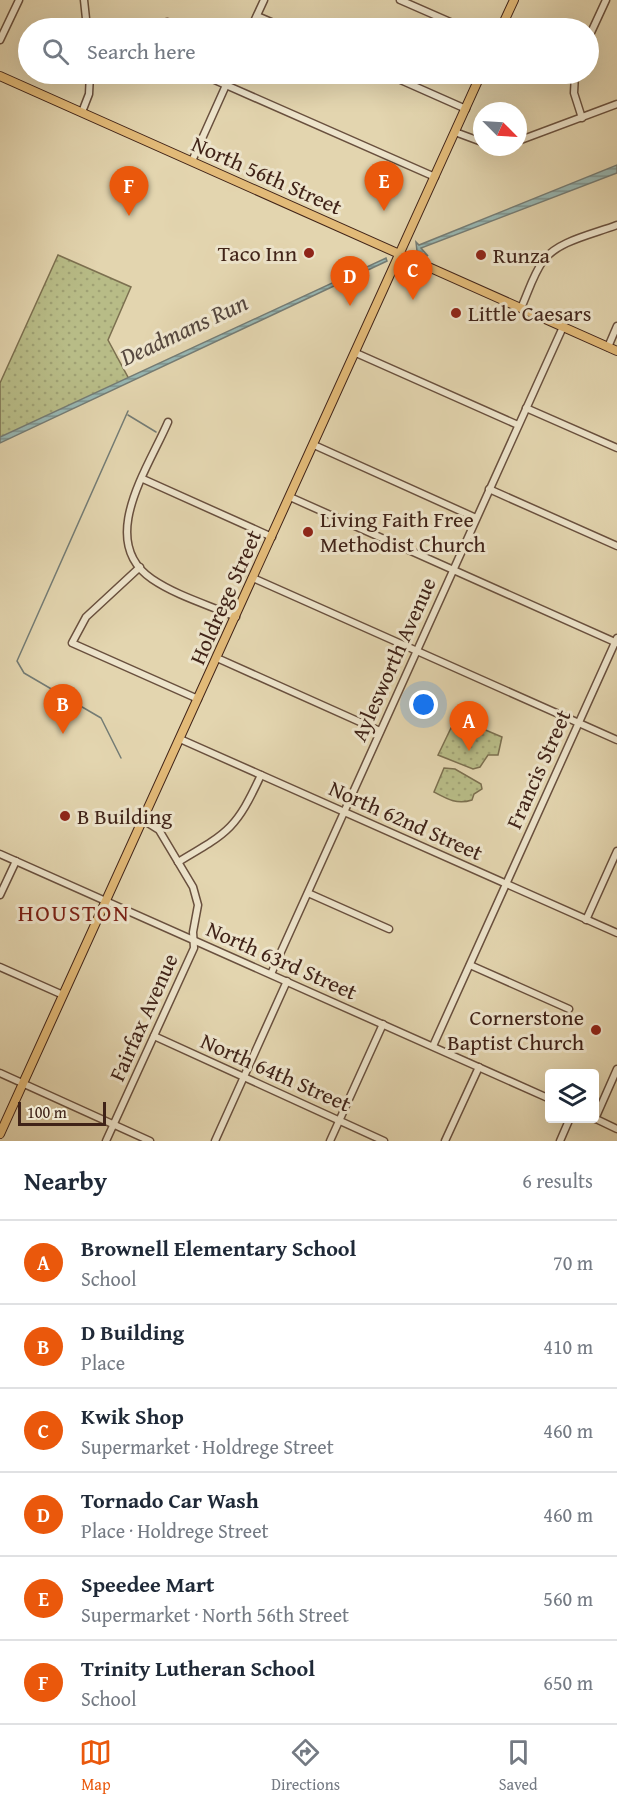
<!DOCTYPE html>
<meta charset="utf-8">
<style>
body{margin:0;font-family:"Gentium Book Plus",serif;background:#f6f6f7;color:#1f2937}
.controls{position:absolute;right:18px;bottom:18px;display:grid;overflow:hidden;border-radius:6px;box-shadow:0 6px 24px #0002}
.controls button{width:54px;height:54px;display:grid;place-items:center;padding:0;border:0;border-bottom:2px solid #e0e1e3;background:#fff;color:#1f2937;font:30px sans-serif}
.compass{position:absolute;left:473px;top:102px;width:54px;height:54px;border-radius:50%;background:#fff;box-shadow:0 6px 24px #0002;rotate:114deg}
.scale{position:absolute;left:18px;bottom:15px;width:88px;box-sizing:border-box;padding-left:6px;border:3px solid #402318;border-top:0;font-size:16px;line-height:21px;white-space:nowrap;color:#402318;-webkit-text-stroke:4px #ede4cb;paint-order:stroke}
.you{position:absolute;left:424px;top:705px;width:21px;height:21px;margin:-15px;border:4px solid #fff;border-radius:50%;background:#1a73e8;box-shadow:0 0 0 9px #1a73e833}
.badge{display:grid;place-items:center;width:39px;height:39px;border-radius:50%;background:#ea580c;color:#fff;font-size:20px;font-weight:700}
.pin{position:absolute;translate:-50% -50px;filter:drop-shadow(0 2px 3px #0008)}
.pin::after{content:'';position:absolute;top:32px;width:21px;height:18px;background:inherit;clip-path:polygon(0 0,100% 0,50% 100%)}
.list{margin:0;padding:0;list-style:none}
h2{display:flex;justify-content:space-between;align-items:center;height:78px;margin:0;padding:0 24px;font-size:26px}
h2 small{font-size:20px;font-weight:400;color:#747a83}
.list li{display:grid;grid-template-columns:39px 1fr auto;gap:18px;align-items:center;box-sizing:border-box;height:84px;padding:0 24px;border-top:2px solid #e0e1e3}
.list b{display:block;font-size:22px;white-space:nowrap}
.list p{margin:0;font-size:20px;white-space:nowrap;color:#747a83}
.list em{font-size:20px;font-style:normal;color:#747a83}
.icon{flex:none;width:33px;height:33px;fill:none;stroke:currentColor;stroke-width:2;stroke-linecap:round;stroke-linejoin:round}
.map{position:relative;flex:none;width:617px;height:1141px;overflow:hidden}
.search{position:absolute;background:#fff;box-shadow:0 6px 24px #0002;left:18px;right:18px;top:18px;height:66px;display:flex;align-items:center;gap:15px;box-sizing:border-box;padding:0 21px;border-radius:33px;color:#747a83;font-size:22px}
.sheet{height:582px;background:#fff}
nav{display:flex;justify-content:space-around;align-items:center;box-sizing:border-box;height:84px;border-top:2px solid #e0e1e3;background:#fff;font-size:16px;color:#747a83}
nav a{display:grid;justify-items:center;gap:3px}
nav .on{color:#ea580c}
.map>svg:first-child{display:block}
</style>
<div class="map">
<svg width="617" height="1141" viewBox="0 0 617 1141">
<defs>
<pattern id="green-dots" width="8" height="8" patternUnits="userSpaceOnUse" patternTransform="scale(1.5)"><rect width="8" height="8" fill="#b8bc87"/><path d="M2 2h.1M6 6h.1" fill="none" stroke="#9fa174" stroke-width="1.8" stroke-linecap="round"/></pattern>
<pattern id="water-rules" width="6" height="5" patternUnits="userSpaceOnUse" patternTransform="scale(1.5)"><rect width="6" height="5" fill="#97b7b3"/><path d="M0 2.5h6" fill="none" stroke="#7d9491"/></pattern>
</defs>
<rect width="100%" height="100%" fill="#e3d5af"/>
<filter id="stains"><feTurbulence type="fractalNoise" baseFrequency=".00333" numOctaves="4"/><feColorMatrix values="0 0 0 0 .2 0 0 0 0 .09 0 0 0 0 .02 0 0 0 .5 -.17"/></filter>
<radialGradient id="worn" r=".72"><stop offset=".6" stop-color="#630" stop-opacity="0"/><stop offset="1" stop-color="#630" stop-opacity=".3"/></radialGradient>
<g fill="url(#green-dots)" stroke="#7c7050" stroke-width="1.5">
<polygon points="58,255 131,287 108,340 130,381 0,440 0,383"/>
<polygon points="476,726 502,737 498,755 488,755 480,767 473,769 438,755 451,728 460,732 467,727 474,730"/>
<path d="M 444,768 L 455,769 L 481,784 L 482,789 L 474,794 L 472,800 C 457,805 447,799 434,792 Z"/>
</g>
<g fill="url(#water-rules)" stroke="#747c75" stroke-width="1.5">
<polygon points="617,165 617,173 421,248 428,256 417,251 416,242 419,245"/>
<polygon points="386,258 387,261 0,443 0,437"/>
</g>
<g fill="none" stroke-linecap="round" stroke-linejoin="round">
<g stroke="#747c75" stroke-width="1.5">
<polyline points="128,415 156,432"/>
<polyline points="121,758 101,718 24,673 17,661 128,411"/>
</g>
<defs>
<g id="minor">
<polyline points="84,0 87,28"/>
<polyline points="400,0 464,28"/>
<polyline points="257,16 285,28"/>
<polyline points="166,28 167,22"/>
<polyline points="251,28 264,0"/>
<polyline points="588,39 606,0"/>
<polyline points="0,40 19,0"/>
<polyline points="201,74 435,177"/>
<polyline points="387,74 466,109"/>
<polyline points="575,74 574,93 582,118"/>
<polyline points="82,112 89,94 90,74"/>
<polyline points="455,132 482,142"/>
<polyline points="518,141 617,104"/>
<polyline points="192,161 231,74"/>
<path d="M 521,308 C 528,293 533,275 543,261 C 557,241 594,234 617,225"/>
<polyline points="608,347 617,326"/>
<polyline points="356,353 518,425"/>
<polyline points="526,408 617,448"/>
<path d="M 168,422 C 149,467 96,541 152,579 C 177,596 209,605 236,617"/>
<polyline points="314,445 476,518"/>
<polyline points="143,479 272,537"/>
<polyline points="489,489 617,546"/>
<polyline points="290,497 617,643"/>
<polyline points="140,567 86,617 72,643 198,699"/>
<polyline points="253,578 617,740"/>
<polyline points="217,658 380,731"/>
<polyline points="180,739 617,933"/>
<polyline points="0,854 550,1099"/>
<path d="M 178,862 C 229,832 236,829 261,775"/>
<polyline points="308,893 389,929"/>
<polyline points="0,895 16,861"/>
<polyline points="586,920 617,851"/>
<polyline points="470,965 569,1009"/>
<polyline points="0,967 63,995"/>
<polyline points="271,974 563,327"/>
<polyline points="154,1036 384,1141"/>
<polyline points="433,1046 617,638"/>
<polyline points="0,1073 150,1141"/>
<polyline points="594,1118 617,1129"/>
<polyline points="595,1119 617,1069"/>
<polyline points="106,1141 194,948 193,932 198,905 193,887 159,830 143,820"/>
<polyline points="215,1141 287,981"/>
<polyline points="330,1141 383,1024"/>
<polyline points="445,1141 479,1067"/>
<polyline points="560,1141 570,1118"/>
</g>
<g id="major">
<polyline points="501,28 514,0"/>
<polyline points="0,76 617,351"/>
<polyline points="0,1134 481,74"/>
</g>
</defs>
<use href="#minor" stroke="#69503e" stroke-width="9"/>
<use href="#major" stroke="#402318" stroke-width="10"/>
<use href="#minor" stroke="#ede4cb" stroke-width="6"/>
<use href="#major" stroke="#e2ba78" stroke-width="8"/>
</g>
<g fill="#8f2418" stroke="#ede4cb" stroke-width="2">
<circle cx="309" cy="253" r="6"/>
<circle cx="481" cy="255" r="6"/>
<circle cx="456" cy="313" r="6"/>
<circle cx="308" cy="532" r="6"/>
<circle cx="65" cy="816" r="6"/>
<circle cx="596" cy="1030" r="6"/>
</g>
<g text-anchor="middle" stroke-width="6" stroke-linejoin="round" paint-order="stroke">
<g font-size="22" fill="#402318" stroke="#ede4cb">
<text transform="translate(267 175) rotate(24)" y="8">North 56th Street</text>
<text transform="translate(225 597) rotate(-66)" y="8">Holdrege Street</text>
<text transform="translate(393 659) rotate(-66)" y="8">Aylesworth Avenue</text>
<text transform="translate(538 769) rotate(-66)" y="8">Francis Street</text>
<text transform="translate(406 820) rotate(24)" y="8">North 62nd Street</text>
<text transform="translate(282 960) rotate(24)" y="8">North 63rd Street</text>
<text transform="translate(143 1017) rotate(-66)" y="8">Fairfax Avenue</text>
<text transform="translate(276 1072) rotate(24)" y="8">North 64th Street</text>
</g>
<g font-size="22" fill="#402318" stroke="#ede4cb" text-anchor="start">
<text x="297" y="261" text-anchor="end">Taco Inn</text>
<text x="493" y="263">Runza</text>
<text x="468" y="321">Little Caesars</text>
<text x="320" y="527">Living Faith Free<tspan x="320" dy="25">Methodist Church</tspan></text>
<text x="77" y="824">B Building</text>
<text x="584" y="1025" text-anchor="end">Cornerstone<tspan x="584" dy="25">Baptist Church</tspan></text>
</g>
<g font-size="24" font-style="italic" fill="#56483f" stroke="#ede4cb">
<text transform="translate(184 330) rotate(-25)" y="8">Deadmans Run</text>
</g>
<g font-size="24" letter-spacing="1.5" fill="#7a1f14" stroke="#ede4cb">
<text x="74" y="921">HOUSTON</text>
</g>
</g>
<rect width="100%" height="100%" filter="url(#stains)"/>
<rect width="100%" height="100%" fill="url(#worn)"/>
</svg>
<div class="controls">
<button><svg class="icon" aria-label="layers" viewBox="0 0 24 24"><path d="M12 4l9 5-9 5-9-5zM3 14l9 5 9-5"/></svg></button>
</div>
<svg class="compass" viewBox="-18 -18 36 36"><path d="M0-13l5 13h-10z" fill="#e53935"/><path d="M0 13l5-13h-10z" fill="#747a83"/></svg>
<div class="scale">100 m</div>
<div class="you"></div>
<div class="pin badge" style="left:469px;top:751px">A</div>
<div class="pin badge" style="left:63px;top:734px">B</div>
<div class="pin badge" style="left:413px;top:300px">C</div>
<div class="pin badge" style="left:350px;top:306px">D</div>
<div class="pin badge" style="left:384px;top:211px">E</div>
<div class="pin badge" style="left:129px;top:216px">F</div>
<div class="search"><svg class="icon" aria-label="search" viewBox="0 0 24 24"><circle cx="10" cy="10" r="6"/><path d="M15 15l6 6"/></svg>Search here</div>
</div>
<section class="sheet">
<h2>Nearby<small>6 results</small></h2>
<ul class="list">
<li><span class="badge">A</span><div><b>Brownell Elementary School</b><p>School</p></div><em>70 m</em></li>
<li><span class="badge">B</span><div><b>D Building</b><p>Place</p></div><em>410 m</em></li>
<li><span class="badge">C</span><div><b>Kwik Shop</b><p>Supermarket · Holdrege Street</p></div><em>460 m</em></li>
<li><span class="badge">D</span><div><b>Tornado Car Wash</b><p>Place · Holdrege Street</p></div><em>460 m</em></li>
<li><span class="badge">E</span><div><b>Speedee Mart</b><p>Supermarket · North 56th Street</p></div><em>560 m</em></li>
<li><span class="badge">F</span><div><b>Trinity Lutheran School</b><p>School</p></div><em>650 m</em></li>
</ul>
</section>
<nav>
<a class="on"><svg class="icon" aria-label="map" viewBox="0 0 24 24"><path d="M3 6l6-2 6 2 6-2v14l-6 2-6-2-6 2zM9 4v14M15 6v14"/></svg>Map</a>
<a><svg class="icon" aria-label="directions" viewBox="0 0 24 24"><path d="M12 3l9 9-9 9-9-9zM9 14v-3h6M13 9l2 2-2 2"/></svg>Directions</a>
<a><svg class="icon" aria-label="saved" viewBox="0 0 24 24"><path d="M7 4h10v16l-5-4-5 4z"/></svg>Saved</a>
</nav>
